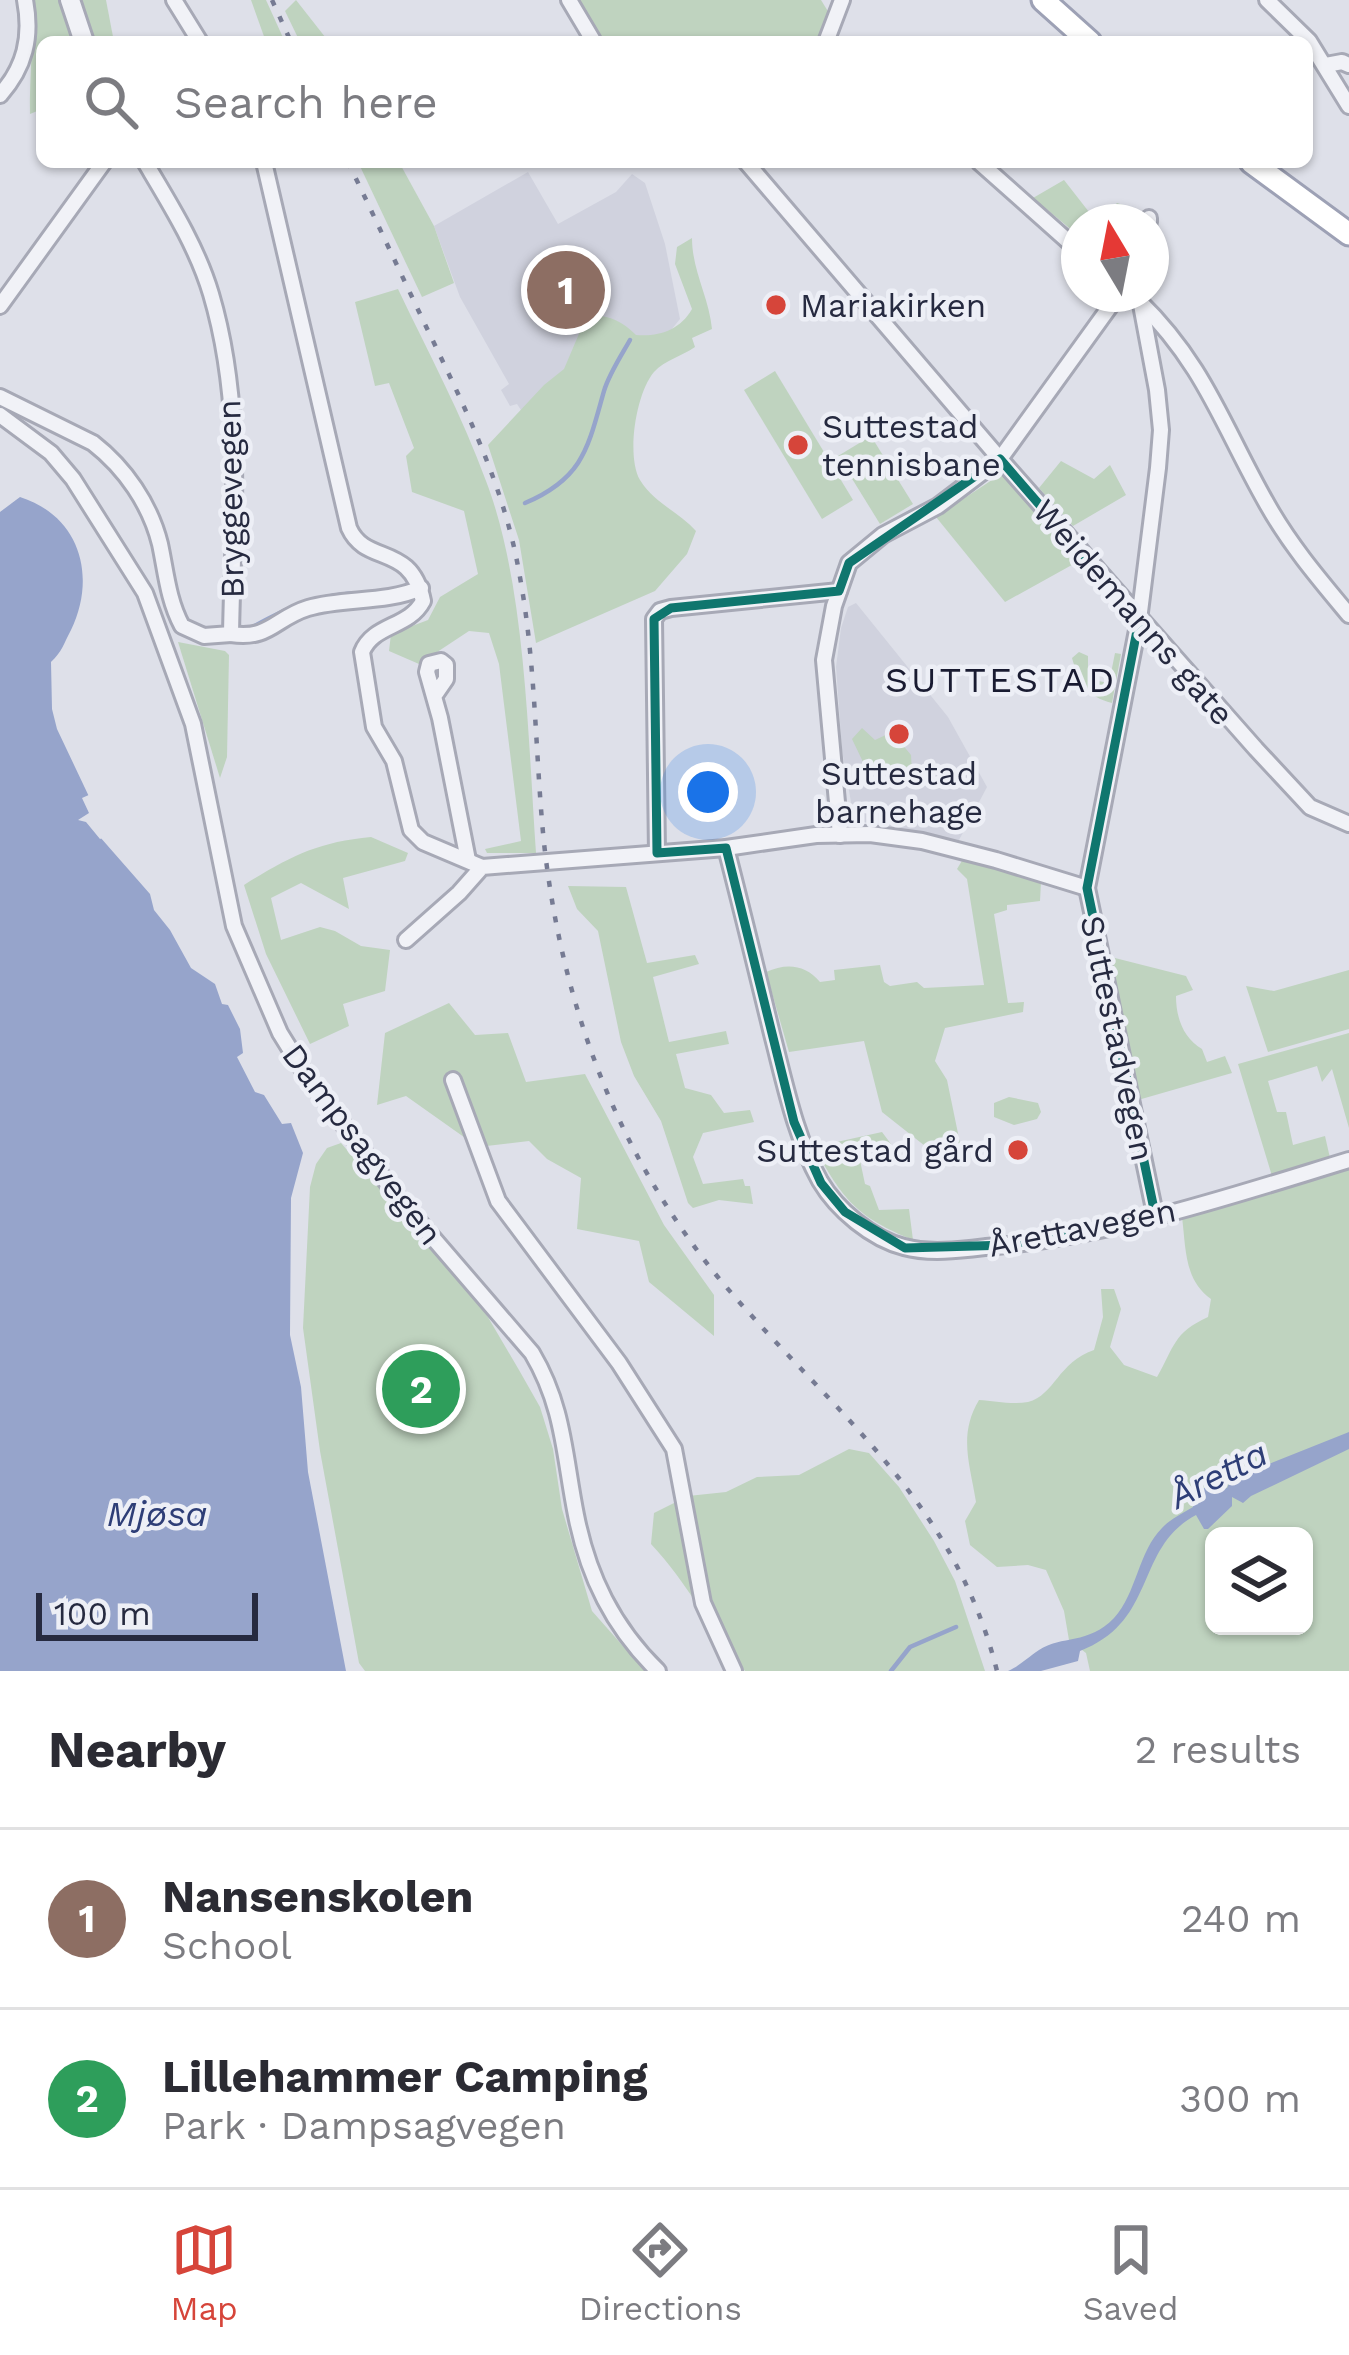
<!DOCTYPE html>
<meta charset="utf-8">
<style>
body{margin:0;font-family:"Work Sans",sans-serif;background:#f7f7f7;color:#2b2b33}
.controls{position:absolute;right:36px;bottom:36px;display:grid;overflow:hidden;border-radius:18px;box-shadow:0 3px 9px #0004}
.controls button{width:108px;height:108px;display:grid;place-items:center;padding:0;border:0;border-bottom:3px solid #e1e1e2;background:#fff;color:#2b2b33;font:60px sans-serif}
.compass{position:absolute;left:1061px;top:204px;width:108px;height:108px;border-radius:50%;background:#fff;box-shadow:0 3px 9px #0004;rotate:350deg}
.scale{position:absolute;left:36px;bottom:30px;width:222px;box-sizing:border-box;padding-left:12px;border:6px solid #262a40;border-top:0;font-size:33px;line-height:42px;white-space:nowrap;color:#262a40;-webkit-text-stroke:9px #edeff6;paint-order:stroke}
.you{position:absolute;left:708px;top:792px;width:42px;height:42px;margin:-30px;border:9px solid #fff;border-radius:50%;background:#1a73e8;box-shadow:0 0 0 18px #1a73e833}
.badge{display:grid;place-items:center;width:78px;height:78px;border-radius:50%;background:#d6453a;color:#fff;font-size:39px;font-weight:700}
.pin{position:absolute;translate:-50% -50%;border:6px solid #fff;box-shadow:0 3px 12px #0006}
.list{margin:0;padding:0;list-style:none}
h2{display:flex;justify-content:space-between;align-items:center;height:156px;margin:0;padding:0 48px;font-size:51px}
h2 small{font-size:39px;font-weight:400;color:#7c7c81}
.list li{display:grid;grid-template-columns:78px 1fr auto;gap:36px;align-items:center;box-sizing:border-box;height:180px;padding:0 48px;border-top:3px solid #e1e1e2}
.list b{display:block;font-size:45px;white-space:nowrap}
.list p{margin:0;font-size:39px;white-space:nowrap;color:#7c7c81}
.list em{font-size:39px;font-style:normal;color:#7c7c81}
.icon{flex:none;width:66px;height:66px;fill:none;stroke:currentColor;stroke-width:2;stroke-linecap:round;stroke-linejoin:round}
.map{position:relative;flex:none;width:1349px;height:1671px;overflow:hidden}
.search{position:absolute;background:#fff;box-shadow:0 3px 9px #0004;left:36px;right:36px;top:36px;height:132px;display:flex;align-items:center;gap:30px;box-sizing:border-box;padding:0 42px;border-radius:18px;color:#7c7c81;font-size:45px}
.sheet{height:516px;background:#fff}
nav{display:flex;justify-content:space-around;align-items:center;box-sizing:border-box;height:168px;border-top:3px solid #e1e1e2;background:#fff;font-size:33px;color:#7c7c81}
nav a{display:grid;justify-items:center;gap:6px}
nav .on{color:#d6453a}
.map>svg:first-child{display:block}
</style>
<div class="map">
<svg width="1349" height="1671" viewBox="0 0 1349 1671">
<rect width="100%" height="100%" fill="#dee0e9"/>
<g fill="#d0d2de">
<polygon points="528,172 558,224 616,192 632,174 645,183 665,244 680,319 663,340 550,409 521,410 517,404 510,406 501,390 509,384 460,297 434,226"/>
<polygon points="856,603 948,717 987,787 959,840 864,822 852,808 842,750 836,667 841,628 848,607"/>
</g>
<g fill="#bfd3bf" fill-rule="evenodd">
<path d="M 29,0 L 60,0 L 74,42 L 42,42 L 42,109 L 30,114 C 29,76 35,38 29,0 Z"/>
<polygon points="81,0 106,0 114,42 90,42"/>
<polygon points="251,0 266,0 285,42 266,42"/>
<polygon points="296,0 329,42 300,42 285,11"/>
<polygon points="578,0 821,0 829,13 819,42 603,42"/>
<polygon points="358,162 399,162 434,226 454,283 422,297"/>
<polygon points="1064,180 1089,212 1104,216 1117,203 1126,206 1128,219 1079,222 1079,236 1033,198"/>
<path d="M 692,238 C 692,271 709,297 712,329 L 692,338 L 695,347 C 682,356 665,360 654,372 C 636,393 626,456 640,480 C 654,503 679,512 696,531 L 687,554 L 655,591 L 536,643 L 519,540 L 488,445 L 544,385 L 564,369 L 584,322 L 592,315 C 611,316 623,322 636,335 C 659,337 680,330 692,309 L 675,264 L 677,247 Z"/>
<path d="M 398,289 C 428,352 462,415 486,481 C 526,585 528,741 536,853 L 487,853 L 485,849 L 521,841 L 499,664 L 489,633 L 469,631 L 419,664 L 389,651 L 391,634 L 428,620 L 440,597 L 478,574 L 464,511 L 412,492 L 406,456 L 414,448 L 389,383 L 375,386 L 355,302 Z"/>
<polygon points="775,371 853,500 822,519 744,390"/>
<polygon points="871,436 913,504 880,524 838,456"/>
<polygon points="1061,461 1094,479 1110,465 1126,495 1073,526 1039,488"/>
<polygon points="1004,472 1079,561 1005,602 936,517"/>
<polygon points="178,642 225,651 229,655 227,757 220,778"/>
<path d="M 1079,652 L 1088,656 L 1088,679 L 1109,683 L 1115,653 L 1121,654 L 1112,703 C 1087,697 1079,682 1072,658 Z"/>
<polygon points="862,728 875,740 892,732 911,755 912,773 891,775 863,762 852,739"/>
<path d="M 371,837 L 408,853 L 405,861 L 343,878 L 349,909 L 301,883 L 271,898 L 281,940 L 320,927 L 335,931 L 361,946 L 390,950 L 385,991 L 343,1004 L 349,1026 L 310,1044 L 266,954 L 244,885 C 289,857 317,842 371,837 Z"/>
<path d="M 963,859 L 1041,882 L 1040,901 L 1007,905 L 1007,910 L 994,914 L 1008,1003 L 1024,1002 L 1023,1012 L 945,1028 L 935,1061 L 947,1080 L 960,1143 L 925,1146 L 882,1112 L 864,1041 L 789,1052 L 766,972 C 786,963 805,964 820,982 L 835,980 L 834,970 L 880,965 L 884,982 L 890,986 L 917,982 L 924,988 L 984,985 L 967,879 L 957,869 Z"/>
<polygon points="568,886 626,887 647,963 695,955 699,964 653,977 669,1042 726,1031 729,1044 676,1054 685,1088 711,1095 724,1113 750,1110 754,1122 703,1133 693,1157 703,1184 743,1179 745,1186 750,1186 753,1204 719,1200 693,1208 688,1203 661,1121 634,1076 621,1042 598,931 577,909"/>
<path d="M 1107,956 L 1186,976 L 1193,990 L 1176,996 C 1176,1017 1183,1038 1202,1049 L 1207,1062 L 1225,1056 L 1232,1073 L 1138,1100 Z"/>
<polygon points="1349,970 1349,1029 1268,1052 1246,986 1274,991"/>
<polygon points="449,1003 475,1035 508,1033 526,1082 585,1074 664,1225 714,1295 714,1336 649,1282 639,1241 577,1229 581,1178 547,1159 529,1141 478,1147 406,1096 377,1105 385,1033"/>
<polygon points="1349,1033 1349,1128 1332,1069 1322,1082 1317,1066 1268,1081 1277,1112 1286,1112 1293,1145 1325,1136 1330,1158 1272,1176 1238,1064"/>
<polygon points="1009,1097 1038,1103 1041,1112 1037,1119 1014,1125 994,1117 994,1103"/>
<path d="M 882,1132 L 891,1144 L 858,1151 L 865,1184 L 870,1186 L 879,1210 L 909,1209 L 913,1240 C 857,1217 843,1200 814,1147 Z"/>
<polygon points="341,1143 482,1307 519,1370 540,1407 553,1449 562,1509 592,1611 645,1671 365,1671 359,1663 320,1451 303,1328 310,1187 316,1164 327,1148"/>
<path d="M 1349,1167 L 1349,1671 L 1090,1671 L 1086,1653 L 1069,1640 L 1064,1611 L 1046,1570 L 1028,1565 L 997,1567 L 970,1545 L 965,1521 L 976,1502 C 970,1464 958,1435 979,1400 C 994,1401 1013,1405 1028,1402 C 1055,1395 1058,1362 1094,1350 L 1103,1317 L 1101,1289 L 1114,1289 L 1121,1309 L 1110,1347 L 1124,1365 L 1157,1377 C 1175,1346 1173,1333 1208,1317 L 1211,1299 C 1184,1280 1186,1248 1182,1217 ZM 1214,1536 L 1304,1536 L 1304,1626 L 1214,1626 Z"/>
<path d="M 849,1449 L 869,1453 L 899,1487 L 934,1541 L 955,1581 L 985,1671 L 745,1671 C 710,1630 688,1583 651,1544 L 654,1513 L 688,1496 L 726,1492 L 757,1477 L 799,1475 Z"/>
</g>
<g fill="#96a4cb">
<path d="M 20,497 C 80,516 97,576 71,630 C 64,643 62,652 51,662 L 52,709 L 57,729 L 102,824 L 100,837 L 150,894 L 154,910 L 170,930 L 191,968 L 215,984 L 222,1004 L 228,1005 L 240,1029 L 243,1053 L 237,1057 L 255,1092 L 264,1095 L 282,1124 L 291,1123 L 303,1153 L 291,1198 L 290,1335 L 301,1387 L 308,1472 L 346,1671 L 0,1671 L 0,512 Z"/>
<path d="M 1349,1432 L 1349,1449 L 1251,1496 L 1243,1503 L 1232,1497 L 1232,1506 L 1208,1529 L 1204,1529 L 1196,1515 C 1134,1548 1158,1621 1080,1651 L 1078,1661 L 1041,1671 L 1008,1671 C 1021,1665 1027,1658 1039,1650 C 1062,1635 1088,1645 1114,1618 C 1137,1593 1138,1552 1162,1528 C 1170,1519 1182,1514 1193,1507 L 1187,1494 L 1193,1488 L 1227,1488 L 1231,1479 Z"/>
</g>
<polygon fill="#dee0e9" points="91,794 108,827 107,836 100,839 86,822 78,820 89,813 82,798"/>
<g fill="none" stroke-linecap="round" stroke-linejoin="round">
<g stroke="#96a4cb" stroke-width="4.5">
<path d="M 525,503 C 584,478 588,447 604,391 C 609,374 621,356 630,340"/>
<path d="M 251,628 C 293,605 316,594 365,593"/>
<polyline points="891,1671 910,1647 956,1627"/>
</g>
<defs>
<g id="minor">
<polyline points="174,0 200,42"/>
<polyline points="569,0 594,42"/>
<polyline points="1267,0 1309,41 1349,106"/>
<polyline points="826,42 842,0"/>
<polyline points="1326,65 1342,62 1349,65"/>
<path d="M 0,95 C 25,67 32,37 25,0"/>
<path d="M 264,162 L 349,528 C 366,566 411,542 423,601 C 409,628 373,624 362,652 L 374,727 L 394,761 L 411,830 L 423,842 L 482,867"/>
<polyline points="746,162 1000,459 1256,749 1310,807 1349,824"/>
<polyline points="979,162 1079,251"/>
<polyline points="1149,222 1149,218"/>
<polyline points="1139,294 1157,390 1161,430 1158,468 1139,620 1087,888 1155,1214"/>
<path d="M 1139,301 C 1205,365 1223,427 1267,504 C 1290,545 1319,579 1349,615"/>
<polyline points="0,306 104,162"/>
<path d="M 0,397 L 93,443 C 125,468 150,504 160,544 C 166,572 168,600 182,626 L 204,636 L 231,634 C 233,520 244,405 211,294 C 197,247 170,204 145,162"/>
<path d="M 0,415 L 51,453 L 73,479 L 145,593 L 193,724 L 234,926 L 280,1033 L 306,1075 L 397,1196 L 532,1353 C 564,1407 564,1455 576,1515 C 588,1576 613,1627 658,1671"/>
<path d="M 231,634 C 270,640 275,618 308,608 C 345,597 384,604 421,588"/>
<polyline points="435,695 446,679 446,665 441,661 429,664 427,672 440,718 468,860"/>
<polyline points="840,835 824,660 834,606 849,563 883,535 938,506 1000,459 1119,294"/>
<path d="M 726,848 C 742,910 757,972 772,1034 C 785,1084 795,1136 820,1181 C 837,1210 872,1239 904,1247 C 929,1254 961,1250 986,1247 C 1110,1237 1231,1196 1349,1160"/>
<polyline points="657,853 654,619 660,611 671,608 839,591"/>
<polyline points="406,940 459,893 482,867 726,848 816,835 870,834 922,841 996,860 1087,888"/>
<polyline points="453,1080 498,1201 619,1363 674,1449 703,1603 734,1671"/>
</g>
<polyline id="tertiary" points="70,0 84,42"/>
<g id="primary">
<polyline points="1043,0 1090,42"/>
<polyline points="1251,162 1349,234"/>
</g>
</defs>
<use href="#minor" stroke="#a7a9b6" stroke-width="20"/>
<use href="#tertiary" stroke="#a7a9b6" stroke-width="24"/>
<use href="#primary" stroke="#9da1b5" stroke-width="27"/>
<use href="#minor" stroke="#f1f2f7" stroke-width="14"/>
<use href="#tertiary" stroke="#f1f2f7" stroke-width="18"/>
<use href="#primary" stroke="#fff" stroke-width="21"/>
<g stroke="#767b93" stroke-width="4.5" stroke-dasharray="6 12" stroke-linecap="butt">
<polyline points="272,0 291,42"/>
<path d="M 348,162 C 377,222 405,283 434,343 C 469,416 505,491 519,572 C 536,661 535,753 544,843 C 554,934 576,1022 613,1106 C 640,1167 675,1224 717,1276 C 826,1407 953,1495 997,1671"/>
</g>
</g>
<path fill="none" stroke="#0f766e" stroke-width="9" stroke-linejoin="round" d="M 1000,459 L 1139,620 L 1087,888 L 1155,1214 L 1009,1245 L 905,1248 L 845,1212 L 821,1183 L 794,1122 L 726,848 L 657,853 L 654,619 L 671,608 L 839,591 L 849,563 Z"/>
<g fill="#d6453a" stroke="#edeff6" stroke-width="4.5">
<circle cx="776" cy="305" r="12"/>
<circle cx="798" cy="445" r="12"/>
<circle cx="899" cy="734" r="12"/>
<circle cx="1018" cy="1150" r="12"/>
</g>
<g text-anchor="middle" stroke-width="9" stroke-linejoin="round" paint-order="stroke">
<g font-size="33" fill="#262a40" stroke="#edeff6" text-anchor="start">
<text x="800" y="317">Mariakirken</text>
<text x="822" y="438">Suttestad<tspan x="822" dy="38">tennisbane</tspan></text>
<text x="899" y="785" text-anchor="middle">Suttestad<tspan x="899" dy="38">barnehage</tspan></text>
<text x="994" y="1162" text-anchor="end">Suttestad gård</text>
</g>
<g font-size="33" fill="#262a40" stroke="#edeff6">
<text transform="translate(230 499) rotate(-91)" y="12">Bryggevegen</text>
<text transform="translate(1134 612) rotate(49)" y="12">Weidemanns gate</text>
<text transform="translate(1118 1038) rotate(78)" y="12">Suttestadvegen</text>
<text transform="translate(363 1144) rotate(53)" y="12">Dampsagvegen</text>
<text transform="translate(1082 1227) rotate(-11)" y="12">Årettavegen</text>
</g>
<g font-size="36" letter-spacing="3" fill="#191b31" stroke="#edeff6">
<text x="1001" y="692">SUTTESTAD</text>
</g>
<g font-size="36" font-style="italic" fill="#2e3e77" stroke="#edeff6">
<text transform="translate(1218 1474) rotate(-27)" y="13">Åretta</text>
<text x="157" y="1526">Mjøsa</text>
</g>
</g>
</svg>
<div class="controls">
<button><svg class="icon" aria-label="layers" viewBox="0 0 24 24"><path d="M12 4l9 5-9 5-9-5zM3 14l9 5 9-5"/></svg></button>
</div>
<svg class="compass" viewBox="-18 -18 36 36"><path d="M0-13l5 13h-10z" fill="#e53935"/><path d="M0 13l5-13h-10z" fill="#7c7c81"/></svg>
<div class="scale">100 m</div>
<div class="you"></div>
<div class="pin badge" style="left:566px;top:290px;background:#8d6e63">1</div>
<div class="pin badge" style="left:421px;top:1389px;background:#2e9e5b">2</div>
<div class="search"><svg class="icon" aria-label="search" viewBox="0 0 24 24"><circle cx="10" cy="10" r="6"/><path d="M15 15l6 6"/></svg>Search here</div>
</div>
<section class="sheet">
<h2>Nearby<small>2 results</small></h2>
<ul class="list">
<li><span class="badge" style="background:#8d6e63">1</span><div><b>Nansenskolen</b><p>School</p></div><em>240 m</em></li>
<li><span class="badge" style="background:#2e9e5b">2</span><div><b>Lillehammer Camping</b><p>Park · Dampsagvegen</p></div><em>300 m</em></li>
</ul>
</section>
<nav>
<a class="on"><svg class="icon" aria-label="map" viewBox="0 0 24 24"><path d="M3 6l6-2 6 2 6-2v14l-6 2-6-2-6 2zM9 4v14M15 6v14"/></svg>Map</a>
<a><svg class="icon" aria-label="directions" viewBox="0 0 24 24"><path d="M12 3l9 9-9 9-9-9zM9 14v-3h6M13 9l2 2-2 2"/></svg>Directions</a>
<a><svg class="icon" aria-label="saved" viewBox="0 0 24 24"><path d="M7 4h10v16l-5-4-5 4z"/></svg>Saved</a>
</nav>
